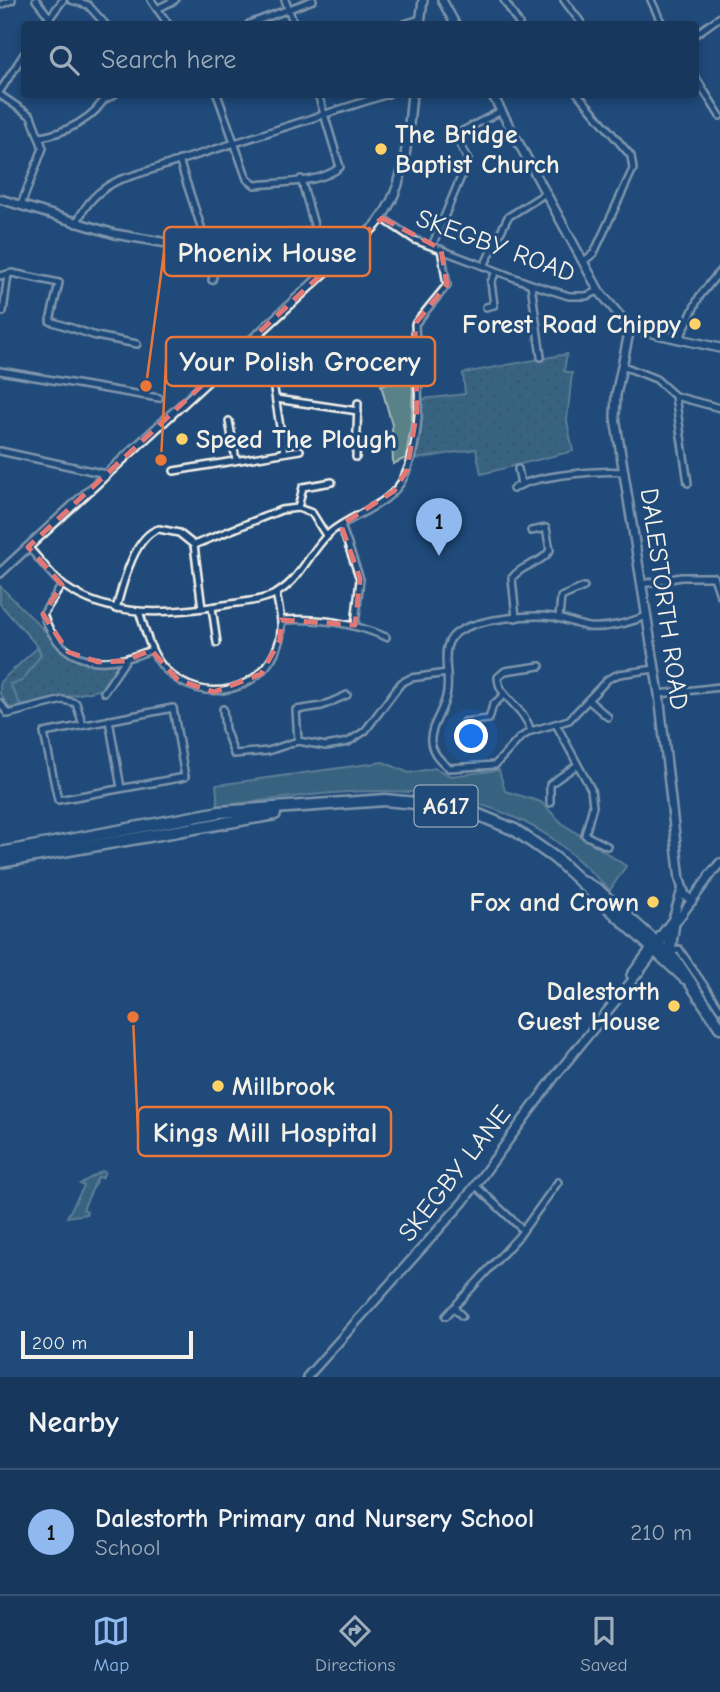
<!DOCTYPE html>
<style>
body{margin:0;font-family:"Comic Neue",sans-serif;background:#244365;color:#f1f3f6}
.scale{position:absolute;left:21px;bottom:18px;width:172px;box-sizing:border-box;padding-left:7px;border:4px solid #f4f1e8;border-top:0;font-size:19px;line-height:24px;white-space:nowrap;color:#f4f1e8;-webkit-text-stroke:5px #1f4a7a;paint-order:stroke}
.you{position:absolute;left:472px;top:737px;width:24px;height:24px;margin:-18px;border:5px solid #fff;border-radius:50%;background:#1a73e8;box-shadow:0 0 0 10px #1a73e833}
.badge{display:grid;place-items:center;width:46px;height:46px;border-radius:50%;background:#90b9f0;color:#111;font-size:23px;font-weight:700}
.pin{position:absolute;translate:-50% -58px;filter:drop-shadow(0 2px 4px #0008)}
.pin::after{content:'';position:absolute;top:37px;width:24px;height:21px;background:inherit;clip-path:polygon(0 0,100% 0,50% 100%)}
.list{margin:0;padding:0;list-style:none}
h2{display:flex;justify-content:space-between;align-items:center;height:91px;margin:0;padding:0 28px;font-size:30px}
h2 small{font-size:23px;font-weight:400;color:#9eacbb}
.list li{display:grid;grid-template-columns:46px 1fr auto;gap:21px;align-items:center;box-sizing:border-box;height:126px;padding:0 28px;border-top:2px solid #365272}
.list b{display:block;font-size:26px;white-space:nowrap}
.list p{margin:0;font-size:23px;white-space:nowrap;color:#9eacbb}
.list em{font-size:23px;font-style:normal;color:#9eacbb}
.icon{flex:none;width:38px;height:38px;fill:none;stroke:currentColor;stroke-width:2;stroke-linecap:round;stroke-linejoin:round}
.map{position:relative;flex:none;width:720px;height:1377px;overflow:hidden}
.search{position:absolute;background:#17385c;box-shadow:0 4px 10px #0003;left:21px;right:21px;top:21px;height:77px;display:flex;align-items:center;gap:18px;box-sizing:border-box;padding:0 24px;border-radius:7px;color:#9eacbb;font-size:26px}
.sheet{height:217px;background:#17385c}
nav{display:flex;justify-content:space-around;align-items:center;box-sizing:border-box;height:98px;border-top:2px solid #365272;background:#17385c;font-size:19px;color:#9eacbb}
nav a{display:grid;justify-items:center;gap:4px}
nav .on{color:#90b9f0}
.map>svg:first-child{display:block}
</style>
<div class="map">
<svg width="720" height="1377" viewBox="0 0 720 1377">
<defs>
<pattern id="forest-firs" width="22" height="20" patternUnits="userSpaceOnUse" patternTransform="scale(1.75)"><rect width="22" height="20" fill="#598288"/><path d="M5 1l3.5 6h-7zM16 11l3.5 6h-7z" fill="#52686a"/></pattern>
<pattern id="park-dots" width="8" height="8" patternUnits="userSpaceOnUse" patternTransform="scale(1.75)"><rect width="8" height="8" fill="#598288"/><path d="M2 2h.1M6 6h.1" fill="none" stroke="#52686a" stroke-width="1.8" stroke-linecap="round"/></pattern>
</defs>
<rect width="100%" height="100%" fill="#1f4a7a"/>
<filter id="ink" filterUnits="userSpaceOnUse"><feTurbulence type="fractalNoise" baseFrequency=".0143" numOctaves="2"/><feDisplacementMap in="SourceGraphic" scale="14" xChannelSelector="R" yChannelSelector="G"/><feConvolveMatrix kernelMatrix="1 2 1 2 8 2 1 2 1" color-interpolation-filters="sRGB"/></filter>
<g filter="url(#ink)">
<g fill="#598288" stroke="#a6bab8" stroke-width="2">
<polygon points="413,378 412,419 406,458 393,464 392,425 381,385"/>
<path d="M 383,762 L 409,773 L 435,768 L 451,776 L 499,770 L 505,791 L 541,802 L 563,824 L 626,866 L 610,890 C 591,873 571,851 550,837 C 446,769 332,793 218,806 L 216,785 Z"/>
<polygon points="102,1171 105,1172 102,1178 98,1177 83,1209 87,1211 86,1214 67,1217 84,1186 80,1184"/>
</g>
<path fill="url(#forest-firs)" stroke="#a6bab8" stroke-width="2" d="M 37,648 L 41,655 C 31,670 12,687 21,706 L 10,708 L 0,694 L 0,682 Z"/>
<g fill="url(#park-dots)" stroke="#a6bab8" stroke-width="2">
<polygon points="567,354 564,371 572,373 567,421 573,451 481,474 476,449 416,459 423,399 465,394 463,373"/>
<polygon points="0,586 71,657 95,665 117,664 118,667 104,689 21,706 10,684 22,681 41,655 39,648 0,604"/>
</g>
<g fill="none" stroke-linecap="round" stroke-linejoin="round">
<defs>
<g id="street">
<polyline points="36,0 50,18"/>
<polyline points="71,0 88,5 105,24"/>
<polyline points="151,0 168,24"/>
<polyline points="285,0 294,24"/>
<polyline points="504,0 519,24"/>
<polyline points="564,0 582,24"/>
<polyline points="651,0 662,24"/>
<polyline points="0,5 12,0"/>
<polyline points="157,9 175,0"/>
<polyline points="45,24 63,0"/>
<polyline points="249,24 313,0"/>
<polyline points="404,24 421,19"/>
<polyline points="696,34 720,17"/>
<polyline points="696,78 720,116"/>
<polyline points="0,91 24,54"/>
<path d="M 217,94 L 247,179 L 255,185 C 280,182 320,184 340,167 L 318,94"/>
<polyline points="578,94 631,156 633,169 594,253 583,262"/>
<polyline points="0,95 31,116 43,148 21,205"/>
<polyline points="106,99 115,94"/>
<path d="M 40,137 C 65,133 95,119 107,94"/>
<polyline points="179,160 206,242"/>
<polyline points="301,179 316,232"/>
<polyline points="382,218 415,240 531,284 569,296 586,296 599,291"/>
<path d="M 76,224 C 86,203 98,190 119,180 L 388,94"/>
<polyline points="432,246 468,160 455,135 501,111"/>
<polyline points="484,266 508,217 546,193"/>
<polyline points="0,276 12,273 59,283 50,321 96,336 137,344"/>
<polyline points="212,280 223,240"/>
<polyline points="531,284 541,357"/>
<polyline points="486,307 494,305 491,282 496,272"/>
<polyline points="3,312 8,274"/>
<polyline points="680,338 699,297 720,271"/>
<polyline points="243,349 273,383 284,452"/>
<polyline points="623,366 656,379 675,396 720,408"/>
<polyline points="0,371 159,398"/>
<polyline points="675,396 688,483"/>
<polyline points="276,399 358,411"/>
<polyline points="229,421 236,460"/>
<polyline points="0,451 106,474"/>
<polyline points="356,457 358,403"/>
<polyline points="518,469 521,484"/>
<polyline points="174,471 300,450"/>
<path d="M 513,489 C 534,475 599,470 625,472"/>
<polyline points="298,508 303,487 332,482"/>
<polyline points="341,525 360,579 355,625"/>
<polyline points="194,545 281,510 298,508 312,513 327,537"/>
<path d="M 28,547 C 40,559 51,576 64,586 C 111,619 170,614 224,605 C 241,602 266,601 280,591 C 302,577 312,547 332,531 C 355,513 391,505 404,477 C 426,432 417,372 415,324 L 447,285 L 441,249"/>
<polyline points="642,584 681,577 714,577 720,595"/>
<path d="M 62,585 L 43,614 C 61,668 105,669 151,650"/>
<polyline points="212,607 217,643"/>
<path d="M 116,609 C 122,587 134,535 159,529 L 179,533 L 194,545 L 202,608"/>
<path d="M 139,611 C 146,632 150,654 166,670 C 203,707 264,692 279,642 C 284,626 279,609 276,593"/>
<path d="M 647,616 C 629,622 609,629 589,627 C 577,625 565,619 553,617 C 530,614 483,619 463,629 C 436,641 450,669 447,691 C 444,721 411,738 449,768 L 495,765 L 520,738 L 531,731 L 569,720 L 608,679 L 619,674 L 655,669"/>
<path d="M 516,618 L 512,578 C 522,564 542,564 550,550 L 546,528 L 531,531"/>
<polyline points="559,618 561,597 584,587"/>
<path d="M 281,620 C 319,618 351,622 386,637"/>
<polyline points="104,692 125,661"/>
<polyline points="659,694 720,687"/>
<polyline points="588,700 608,717"/>
<polyline points="0,703 8,714 63,700 76,703 83,725"/>
<polygon points="173,708 185,777 58,800 44,733"/>
<polyline points="223,709 225,729 234,754 268,751 298,741 326,746 348,742 365,731 401,683 411,678 447,673"/>
<polyline points="109,720 121,788"/>
<polyline points="464,722 489,719 493,705 504,695"/>
<polyline points="557,726 591,789 593,806 585,835 607,846"/>
<path d="M 531,731 C 523,705 498,698 498,677 L 505,671 L 540,666"/>
<polyline points="298,741 296,710 322,706 347,695"/>
<polyline points="550,803 550,784 576,766"/>
<polyline points="669,954 679,949 720,1009"/>
<polyline points="475,1185 523,1230"/>
<polyline points="454,1308 462,1316"/>
<polyline points="446,1316 519,1236 558,1182"/>
</g>
<g id="secondary">
<polyline points="442,0 455,24"/>
<polyline points="420,24 423,0"/>
<polyline points="492,94 599,291 630,328 616,395 615,417 659,694 680,880 685,895 692,901"/>
<polyline points="0,199 115,234 179,245 316,232 328,236 349,252"/>
<polyline points="630,328 720,348"/>
<path d="M 0,573 L 376,225 C 407,187 407,141 412,94"/>
<polyline points="709,876 720,863"/>
<polyline points="673,919 682,890"/>
<polyline points="631,975 676,915"/>
<polyline points="307,1377 463,1202 556,1075 643,967 712,873"/>
</g>
<g id="highway">
<polyline points="0,853 220,812 385,800 445,806 479,815 515,830 555,858 685,978"/>
<polyline points="0,862 275,814"/>
<polyline points="585,883 598,890 676,961 720,1027"/>
<polyline points="669,954 673,926"/>
</g>
</defs>
<use href="#street" stroke="#f4f1e8" stroke-width="10"/>
<use href="#secondary" stroke="#f4f1e8" stroke-width="12"/>
<use href="#highway" stroke="#f4f1e8" stroke-width="15"/>
<use href="#street" stroke="#1f4a7a" stroke-width="5"/>
<use href="#secondary" stroke="#1f4a7a" stroke-width="7"/>
<use href="#highway" stroke="#1f4a7a" stroke-width="10"/>
</g>
</g>
<path d="M0 0H720V1377H0ZM 382,218 L 441,249 L 447,285 L 415,324 L 417,410 L 407,470 L 394,491 L 341,525 L 360,579 L 355,625 L 281,620 L 280,640 L 261,674 L 214,692 L 178,680 L 151,650 L 125,661 L 98,662 L 68,652 L 43,614 L 62,585 L 28,547 Z" fill="#1f4a7a" fill-opacity=".55" fill-rule="evenodd"/>
<path fill="none" stroke="#e27875" stroke-width="5" stroke-dasharray="14 9" stroke-linejoin="round" d="M 382,218 L 441,249 L 447,285 L 415,324 L 417,410 L 407,470 L 394,491 L 341,525 L 360,579 L 355,625 L 281,620 L 280,640 L 261,674 L 214,692 L 178,680 L 151,650 L 125,661 L 98,662 L 68,652 L 43,614 L 62,585 L 28,547 Z"/>
<g fill="#ffd166" stroke="#1f4a7a" stroke-width="2.5">
<circle cx="381" cy="149" r="7"/>
<circle cx="695" cy="324" r="7"/>
<circle cx="182" cy="439" r="7"/>
<circle cx="653" cy="902" r="7"/>
<circle cx="674" cy="1006" r="7"/>
<circle cx="218" cy="1086" r="7"/>
</g>
<g text-anchor="middle" stroke-width="6" stroke-linejoin="round" paint-order="stroke">
<rect fill="#1f4a7a" stroke="#b4bfc7" stroke-width="2" x="414.5" y="785.5" width="63" height="41" rx="5"/>
<g font-size="24" font-weight="bold" fill="#f4f1e8">
<text x="446" y="814">A617</text>
</g>
<g font-size="26" font-weight="bold" fill="#f4f1e8" stroke="#1f4a7a" text-anchor="start">
<text x="395" y="143">The Bridge<tspan x="395" dy="30">Baptist Church</tspan></text>
<text x="681" y="333" text-anchor="end">Forest Road Chippy</text>
<text x="196" y="448">Speed The Plough</text>
<text x="639" y="911" text-anchor="end">Fox and Crown</text>
<text x="660" y="1000" text-anchor="end">Dalestorth<tspan x="660" dy="30">Guest House</tspan></text>
<text x="232" y="1095">Millbrook</text>
</g>
<g font-size="26" fill="#f4f1e8" stroke="#1f4a7a">
<text transform="translate(496 245) rotate(20)" y="9">SKEGBY ROAD</text>
<text transform="translate(665 599) rotate(82)" y="9">DALESTORTH ROAD</text>
<text transform="translate(454 1173) rotate(-52)" y="9">SKEGBY LANE</text>
</g>
</g>
<path fill="none" stroke="#ea7738" stroke-width="2.5" d="M146 386L164 252M161 460L166 362M133 1017L138 1132"/>
<g fill="#ea7738" stroke="#1f4a7a" stroke-width="2.5">
<circle cx="146" cy="386" r="7"/>
<circle cx="161" cy="460" r="7"/>
<circle cx="133" cy="1017" r="7"/>
</g>
<g fill="#1f4a7a" stroke="#ea7738" stroke-width="2.5">
<rect x="164" y="227" width="206" height="49" rx="7"/>
<rect x="166" y="337" width="269" height="49" rx="7"/>
<rect x="138" y="1107" width="253" height="49" rx="7"/>
</g>
<g font-size="28" text-anchor="middle" font-weight="bold" fill="#f4f1e8">
<text x="267" y="262">Phoenix House</text>
<text x="300" y="371">Your Polish Grocery</text>
<text x="265" y="1142">Kings Mill Hospital</text>
</g>
</svg>
<div class="scale">200 m</div>
<div class="you"></div>
<div class="pin badge" style="left:439px;top:556px">1</div>
<div class="search"><svg class="icon" aria-label="search" viewBox="0 0 24 24"><circle cx="10" cy="10" r="6"/><path d="M15 15l6 6"/></svg>Search here</div>
</div>
<section class="sheet">
<h2>Nearby<small></small></h2>
<ul class="list">
<li><span class="badge">1</span><div><b>Dalestorth Primary and Nursery School</b><p>School</p></div><em>210 m</em></li>
</ul>
</section>
<nav>
<a class="on"><svg class="icon" aria-label="map" viewBox="0 0 24 24"><path d="M3 6l6-2 6 2 6-2v14l-6 2-6-2-6 2zM9 4v14M15 6v14"/></svg>Map</a>
<a><svg class="icon" aria-label="directions" viewBox="0 0 24 24"><path d="M12 3l9 9-9 9-9-9zM9 14v-3h6M13 9l2 2-2 2"/></svg>Directions</a>
<a><svg class="icon" aria-label="saved" viewBox="0 0 24 24"><path d="M7 4h10v16l-5-4-5 4z"/></svg>Saved</a>
</nav>
